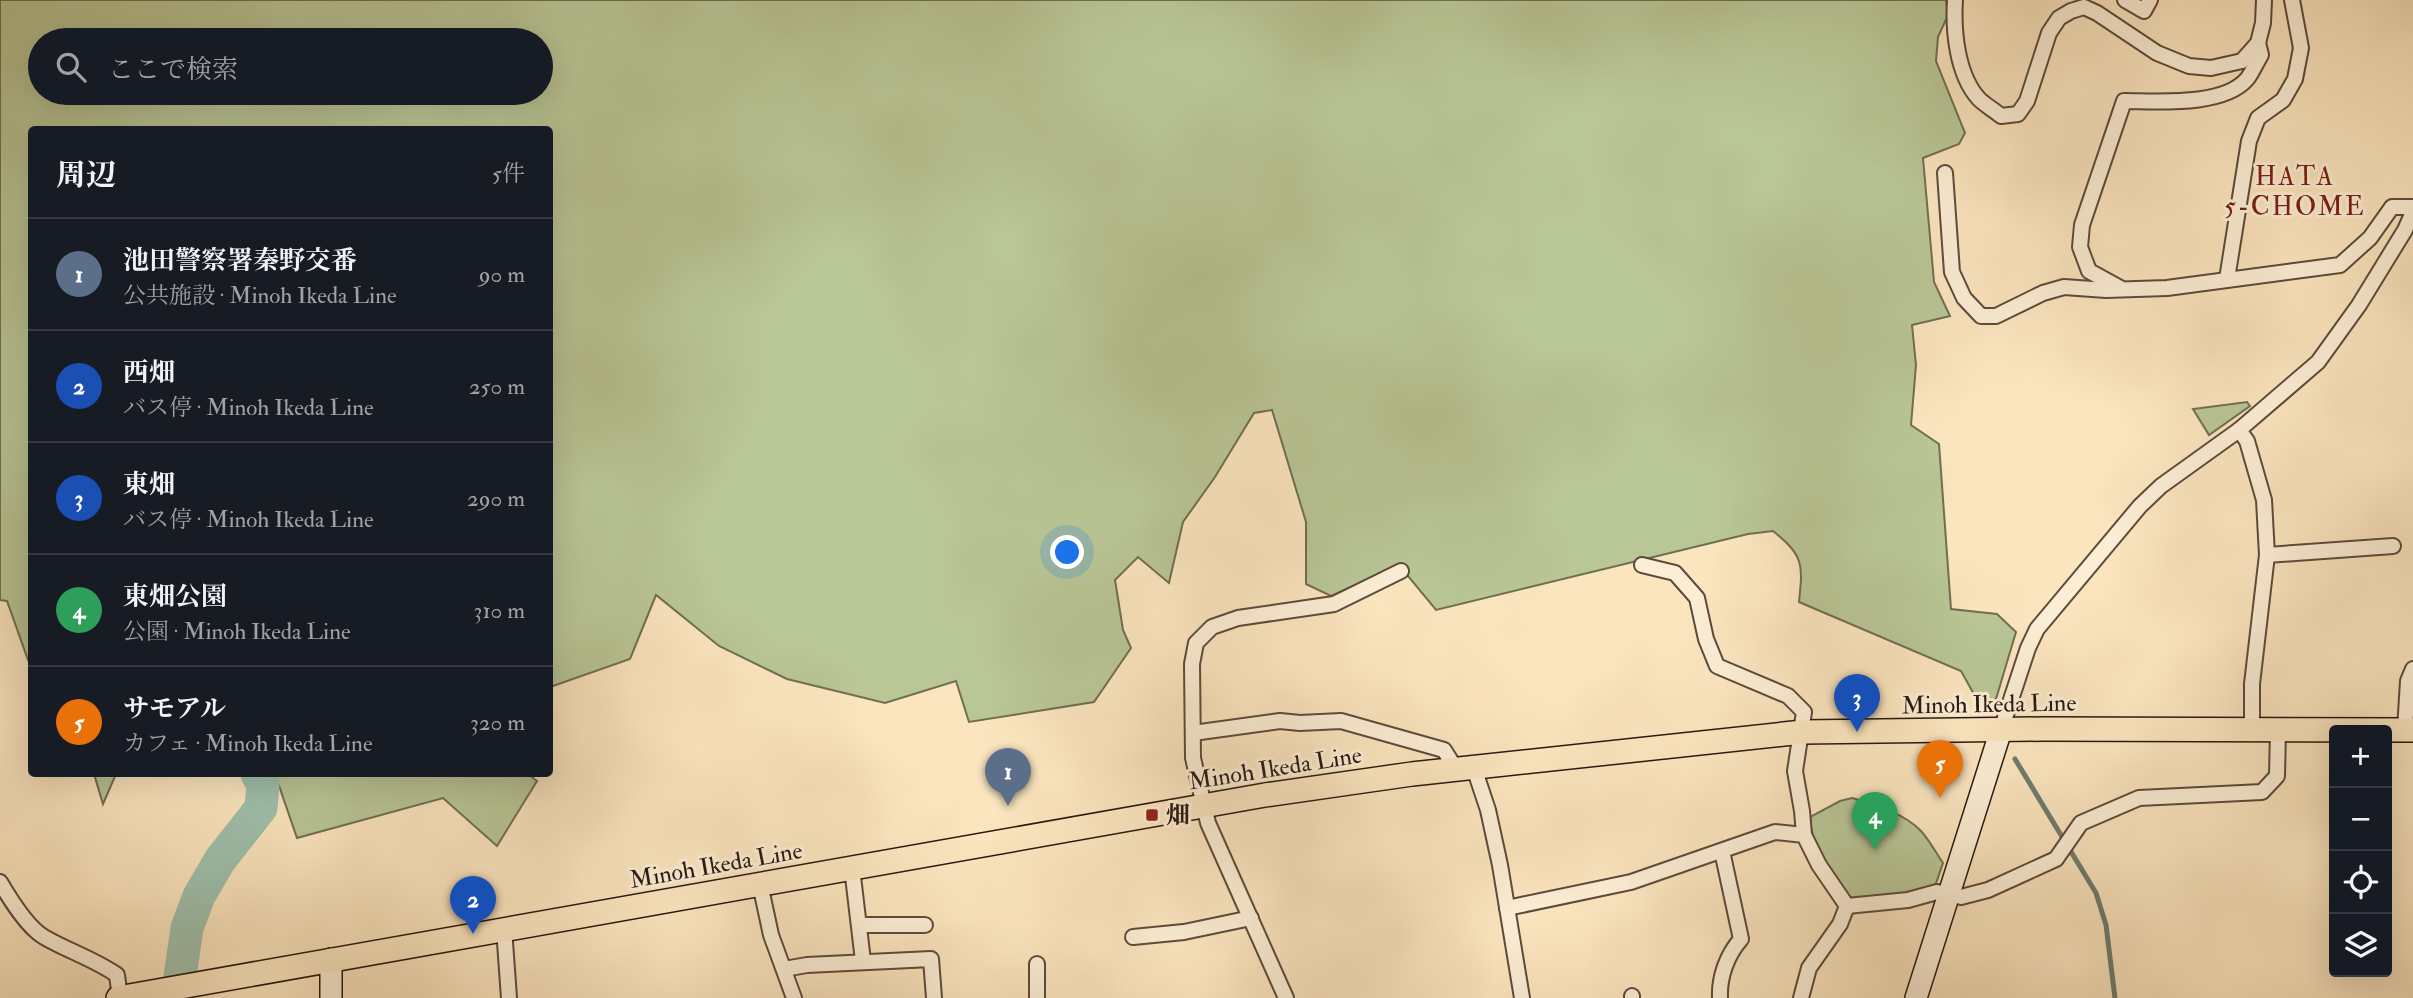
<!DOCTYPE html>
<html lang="ja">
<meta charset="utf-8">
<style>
body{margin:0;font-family:"IM FELL Double Pica","Noto Serif JP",serif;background:#242831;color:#f1f3f6}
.controls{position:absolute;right:21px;bottom:21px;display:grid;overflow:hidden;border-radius:7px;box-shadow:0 7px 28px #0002}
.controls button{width:63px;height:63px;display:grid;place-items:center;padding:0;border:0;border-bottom:2px solid #363941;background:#171b24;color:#f1f3f6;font:35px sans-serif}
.you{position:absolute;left:1068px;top:553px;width:24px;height:24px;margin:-18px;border:5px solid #fff;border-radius:50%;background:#1a73e8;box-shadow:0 0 0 10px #1a73e833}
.badge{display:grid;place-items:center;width:46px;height:46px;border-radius:50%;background:#0f766e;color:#fff;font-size:23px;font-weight:700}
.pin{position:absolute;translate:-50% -58px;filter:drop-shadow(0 2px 4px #0008)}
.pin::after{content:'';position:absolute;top:37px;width:24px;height:21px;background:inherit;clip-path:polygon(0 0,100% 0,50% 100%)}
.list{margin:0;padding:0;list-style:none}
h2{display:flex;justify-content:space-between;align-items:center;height:91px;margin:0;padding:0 28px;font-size:30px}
h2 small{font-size:23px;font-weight:400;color:#9ea1a6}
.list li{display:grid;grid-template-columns:46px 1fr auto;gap:21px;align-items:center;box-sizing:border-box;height:112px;padding:0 28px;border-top:2px solid #363941}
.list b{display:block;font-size:26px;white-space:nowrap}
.list p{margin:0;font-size:23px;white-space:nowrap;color:#9ea1a6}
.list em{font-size:23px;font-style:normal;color:#9ea1a6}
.icon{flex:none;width:38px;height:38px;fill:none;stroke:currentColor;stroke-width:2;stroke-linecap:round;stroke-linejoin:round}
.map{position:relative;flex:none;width:2413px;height:998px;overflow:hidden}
.search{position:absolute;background:#171b24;box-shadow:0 7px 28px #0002;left:28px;top:28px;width:525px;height:77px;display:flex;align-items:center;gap:18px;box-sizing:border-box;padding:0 24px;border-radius:38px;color:#9ea1a6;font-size:26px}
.panel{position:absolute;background:#171b24;box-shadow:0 7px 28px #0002;left:28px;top:126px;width:525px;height:651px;border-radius:7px}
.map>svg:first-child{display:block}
</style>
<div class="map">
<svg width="2413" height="998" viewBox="0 0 2413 998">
<rect width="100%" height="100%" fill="#fbe5bf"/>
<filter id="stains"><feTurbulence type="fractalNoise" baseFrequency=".00286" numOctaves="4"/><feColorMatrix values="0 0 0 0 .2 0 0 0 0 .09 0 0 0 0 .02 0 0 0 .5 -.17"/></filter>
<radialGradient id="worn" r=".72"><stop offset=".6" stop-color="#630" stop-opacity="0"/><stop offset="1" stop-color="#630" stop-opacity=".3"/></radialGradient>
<g fill="#b9c696" stroke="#706e53" stroke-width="2" fill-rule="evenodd">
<path d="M 0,0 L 1946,0 L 1948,15 L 1938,37 L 1936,61 L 1965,133 L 1959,144 L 1923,158 L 1934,282 L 1950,316 L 1912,325 L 1916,365 L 1911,425 L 1939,444 L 1951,609 L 1997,614 L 2016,632 L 1996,699 L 1980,705 L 1961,671 L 1799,602 C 1803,564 1804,556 1773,531 L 1748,534 L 1436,610 L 1399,565 L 1331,596 L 1306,584 L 1306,522 L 1272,410 L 1254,413 L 1215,477 L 1183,522 L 1169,583 L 1138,557 L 1115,580 L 1123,630 L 1131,648 L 1094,702 L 969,722 L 956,681 L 885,703 L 787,679 L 719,646 L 656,595 L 630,659 L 550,687 L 550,130 L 32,130 L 31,661 L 28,660 L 7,601 L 0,600 ZM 40,40 L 541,40 L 541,93 L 40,93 Z"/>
<polygon points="2247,402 2250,406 2209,435 2193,409"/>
<polygon points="93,774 116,774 103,804 94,774"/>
<polygon points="275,774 528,774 537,781 497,846 443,798 297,838"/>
<path d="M 1852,798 C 1876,805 1904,813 1921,831 C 1930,841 1936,853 1943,863 L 1934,889 L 1885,897 L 1850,898 C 1831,875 1811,848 1810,817 L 1840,801 Z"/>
</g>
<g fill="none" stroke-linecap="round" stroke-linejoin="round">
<polyline stroke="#6f7c6e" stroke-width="5" points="2015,759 2096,893 2106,925 2115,998"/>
<polyline stroke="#9fc0ad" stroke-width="33" points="177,998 187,928 199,896 220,860 261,808 263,785 257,774"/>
<defs>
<g id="street">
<path d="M 1955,0 C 1953,31 1957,75 1979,99 C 1985,105 1994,110 2001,116 L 2018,114 L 2027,101 L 2049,33 L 2059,18 L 2071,11 L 2084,7 L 2097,13 L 2157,53 L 2189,66 L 2211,68 L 2242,61 L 2258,43 L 2263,23 L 2264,0"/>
<polyline points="2125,0 2144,11 2150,0"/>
<polyline points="1945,173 1952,272 1964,298 1981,316 1996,316 2043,293 2064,287 2106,290 2167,288 2340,265 2370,238 2392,207 2413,207"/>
<polyline points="2227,279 2249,141 2258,118 2283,100 2295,79 2301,48 2292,0"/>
<path d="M 2120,288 L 2089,271 L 2080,247 L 2082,225 L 2124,101 C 2156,101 2223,107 2247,79 C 2252,73 2256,63 2261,55 L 2258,43"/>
<polyline points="2239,430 2247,441 2264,500 2267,555 2252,684 2252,729"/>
<polyline points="2267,555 2393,546"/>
<polyline points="1642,565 1675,573 1697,598 1706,639 1717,666 1788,696 1804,712 1795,771 1802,811 1804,835"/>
<polyline points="2001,730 2028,648 2037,629 2140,506 2161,486 2239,430 2318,362 2359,305 2405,230 2413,212"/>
<polyline points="2405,730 2408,681 2413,669"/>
<polyline points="1193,733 1280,721 1300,723 1341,721 1444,750 1456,769"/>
<polyline points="1474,768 1488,810 1500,865 1522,998"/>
<polyline points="852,868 863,961"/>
<path d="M 0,882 C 10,899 27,927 44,937 C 68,951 94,959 117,975 L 120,998"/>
<polyline points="760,884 771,935 794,998"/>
<polyline points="1847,906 1908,900 1937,892 1961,897 1988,890 2056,859 2081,823 2139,798 2262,792 2277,776 2278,730"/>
<polyline points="1507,908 1631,882 1775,832 1804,835 1819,865 1847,906 1840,924 1809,968 1801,998"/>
<polyline points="860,925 925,925"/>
<polyline points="504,928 509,998"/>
<polyline points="1133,937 1184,932 1251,918"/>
<polyline points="1037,964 1037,998"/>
<polyline points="784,969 807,965 931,959 934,998"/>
<polyline points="1286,998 1208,823 1193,758 1192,664 1196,643 1212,627 1238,618 1334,604 1401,571"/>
<polyline points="1632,998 1632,996"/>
<path d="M 1720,998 C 1719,977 1727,955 1741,939 L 1722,851"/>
</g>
<g id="secondary">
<polyline points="331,959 331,998"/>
<polyline points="1916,998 2001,730"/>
</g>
<polyline id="primary" points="118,998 1265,795 1412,774 1803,732 2043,729 2413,730"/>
</defs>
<use href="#street" stroke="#5d4a3c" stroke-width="18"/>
<use href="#secondary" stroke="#281710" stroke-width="24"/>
<use href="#primary" stroke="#281710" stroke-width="26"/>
<use href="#street" stroke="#fceed5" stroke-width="14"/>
<use href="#secondary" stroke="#fceed5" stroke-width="21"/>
<use href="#primary" stroke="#fbe5bf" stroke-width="23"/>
</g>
<rect fill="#8f2418" stroke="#fceed5" stroke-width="2.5" x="1145" y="808" width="14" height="14" rx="3.5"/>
<g text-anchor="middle" stroke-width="6" stroke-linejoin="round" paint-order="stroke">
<g font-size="24" fill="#281710" stroke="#fceed5">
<text transform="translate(1989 704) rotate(-1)" y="8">Minoh Ikeda Line</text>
<text transform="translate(1275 768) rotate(-9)" y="8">Minoh Ikeda Line</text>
<text transform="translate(716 865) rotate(-10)" y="8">Minoh Ikeda Line</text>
</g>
<g font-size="24" font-weight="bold" fill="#281710" stroke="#fceed5" text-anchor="start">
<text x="1166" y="823">畑</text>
</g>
<g font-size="26" letter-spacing="2" fill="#7a1f14" stroke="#fceed5">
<text x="2295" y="185">HATA<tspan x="2295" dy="30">5-CHOME</tspan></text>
</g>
</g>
<rect width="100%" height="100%" filter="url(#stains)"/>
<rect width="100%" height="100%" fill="url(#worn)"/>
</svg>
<div class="controls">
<button>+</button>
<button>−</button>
<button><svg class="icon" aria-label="locate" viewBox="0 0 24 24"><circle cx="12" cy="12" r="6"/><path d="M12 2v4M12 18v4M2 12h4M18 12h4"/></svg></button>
<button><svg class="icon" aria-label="layers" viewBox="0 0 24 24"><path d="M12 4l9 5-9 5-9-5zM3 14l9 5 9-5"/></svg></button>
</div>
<div class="you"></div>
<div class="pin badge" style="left:1008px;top:806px;background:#5c6f8a">1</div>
<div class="pin badge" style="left:473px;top:934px;background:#1a4fb4">2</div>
<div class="pin badge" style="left:1857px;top:732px;background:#1a4fb4">3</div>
<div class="pin badge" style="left:1875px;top:850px;background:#2e9e5b">4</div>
<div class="pin badge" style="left:1940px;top:798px;background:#e8710a">5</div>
<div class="search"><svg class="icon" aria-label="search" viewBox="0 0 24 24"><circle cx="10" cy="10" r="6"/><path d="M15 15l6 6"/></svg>ここで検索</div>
<section class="panel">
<h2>周辺<small>5件</small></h2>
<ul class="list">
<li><span class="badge" style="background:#5c6f8a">1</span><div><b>池田警察署秦野交番</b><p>公共施設 · Minoh Ikeda Line</p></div><em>90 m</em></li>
<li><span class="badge" style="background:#1a4fb4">2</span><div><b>西畑</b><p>バス停 · Minoh Ikeda Line</p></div><em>250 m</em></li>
<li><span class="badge" style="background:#1a4fb4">3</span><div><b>東畑</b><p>バス停 · Minoh Ikeda Line</p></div><em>290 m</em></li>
<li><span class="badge" style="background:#2e9e5b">4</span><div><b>東畑公園</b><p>公園 · Minoh Ikeda Line</p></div><em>310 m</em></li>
<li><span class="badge" style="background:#e8710a">5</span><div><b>サモアル</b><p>カフェ · Minoh Ikeda Line</p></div><em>320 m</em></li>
</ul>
</section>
</div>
